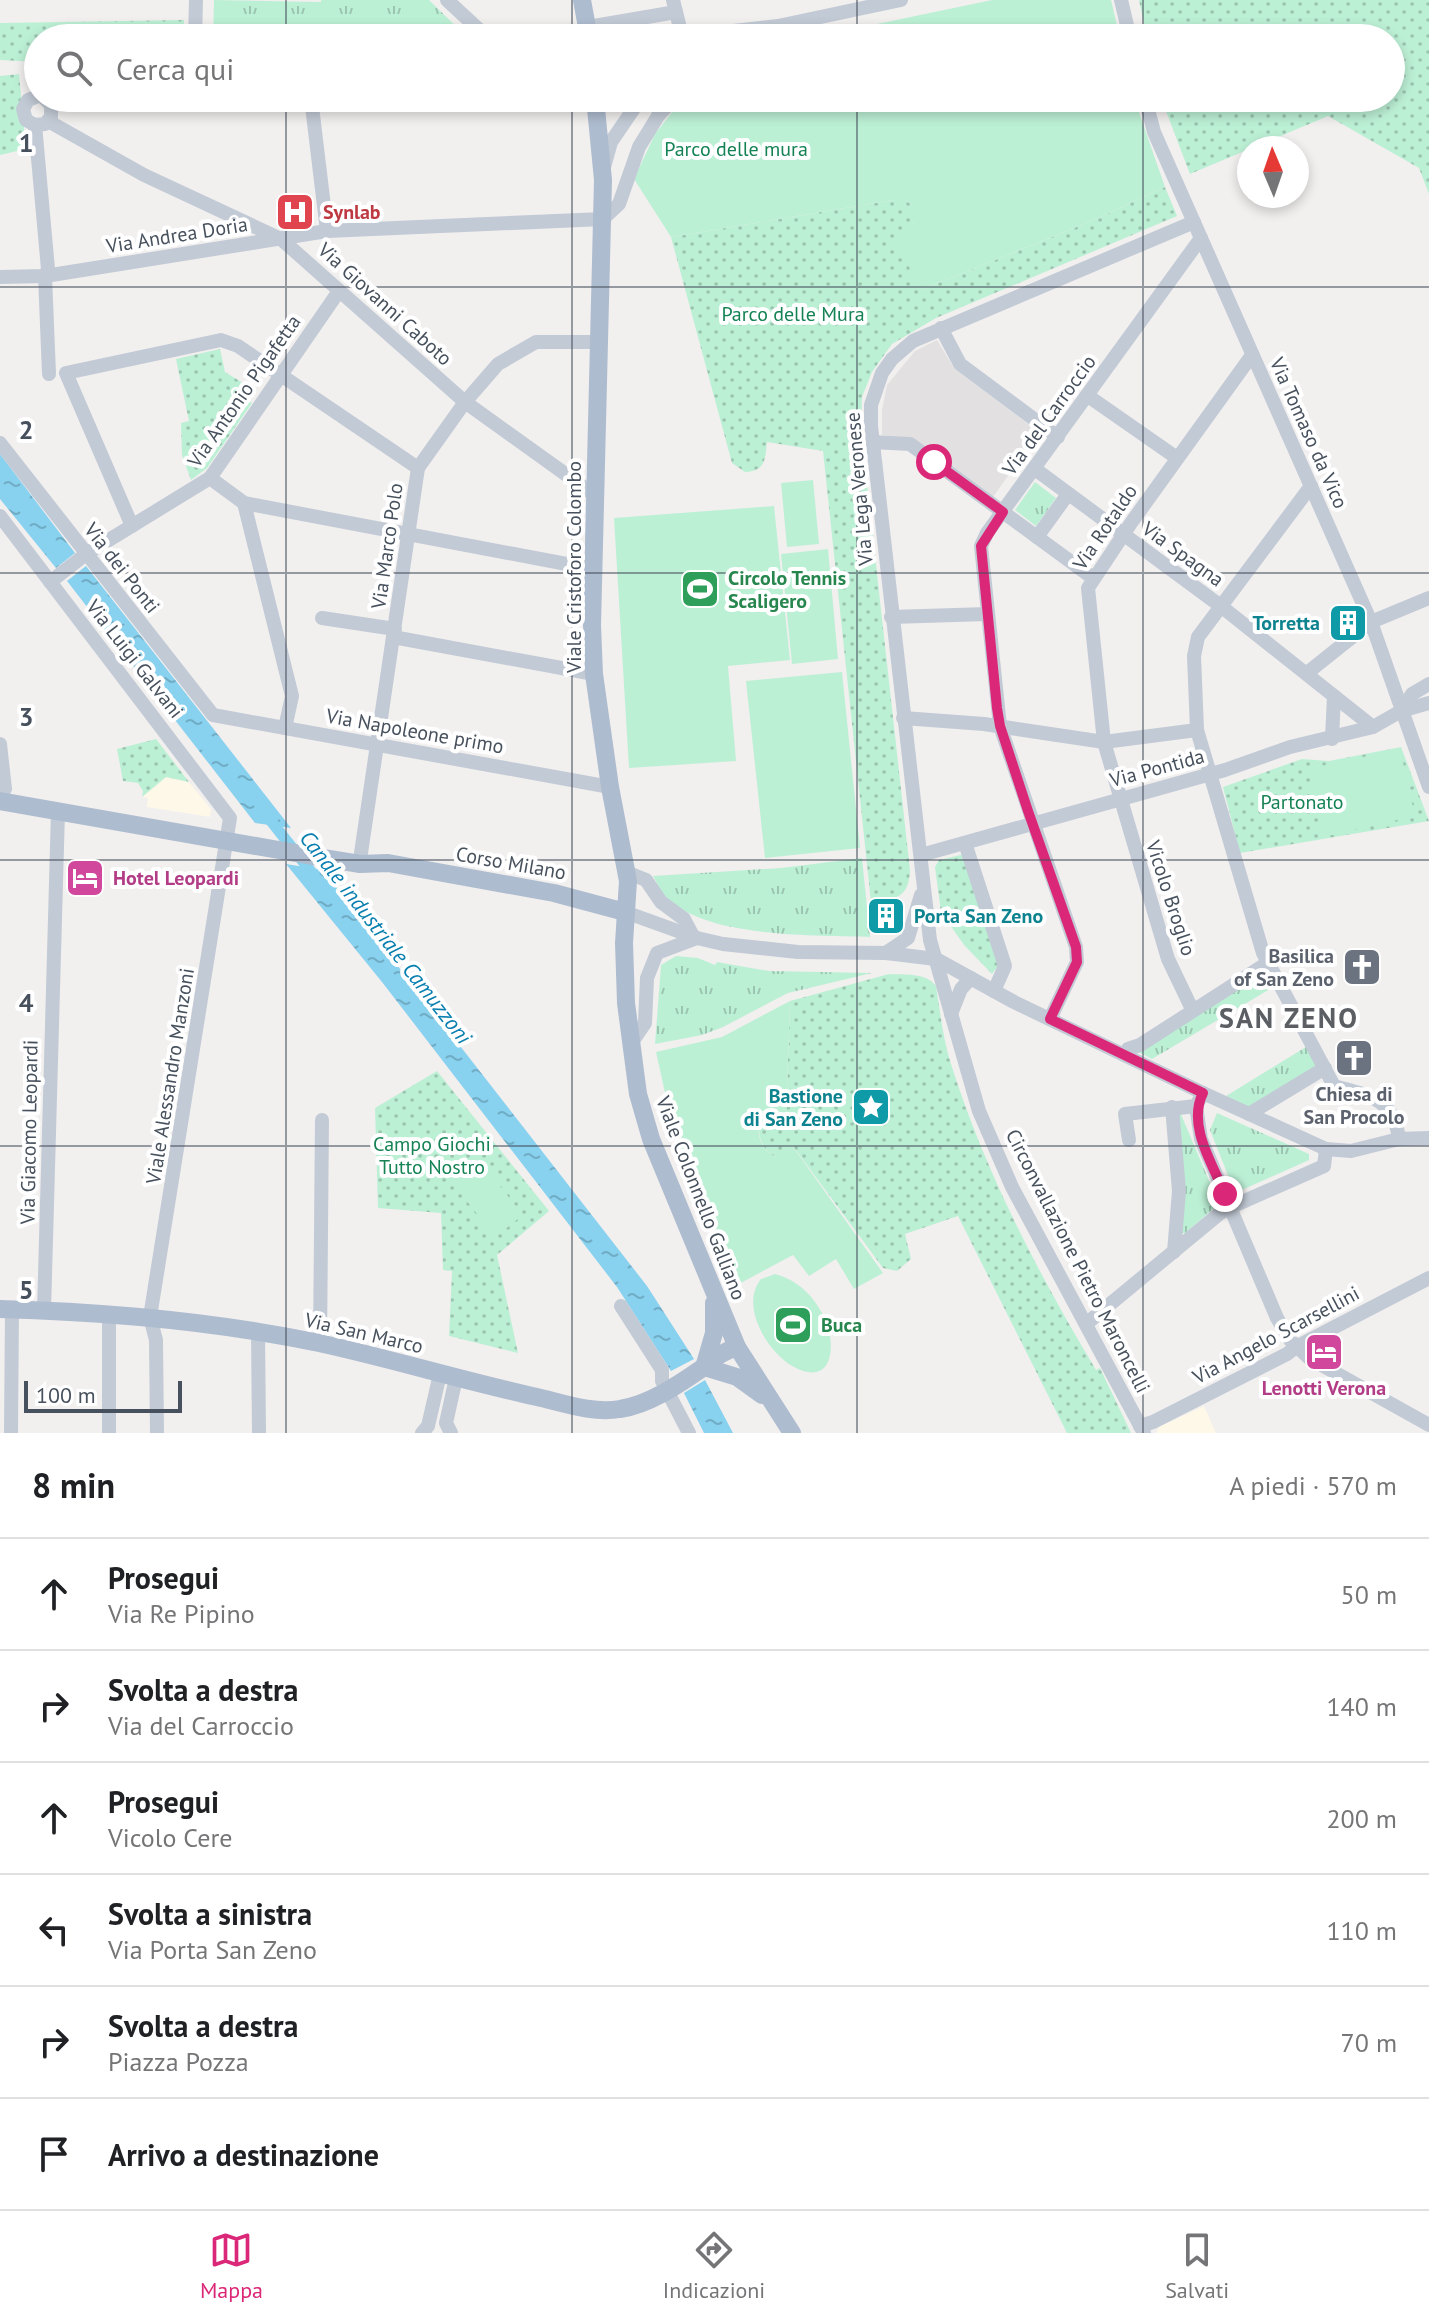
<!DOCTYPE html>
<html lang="it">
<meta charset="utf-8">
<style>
body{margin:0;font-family:"PT Sans",sans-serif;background:#f2f2f2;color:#202124}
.compass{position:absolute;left:1237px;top:136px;width:72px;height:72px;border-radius:50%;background:#fff;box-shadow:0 4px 12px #0003;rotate:358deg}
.scale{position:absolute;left:24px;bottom:20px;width:158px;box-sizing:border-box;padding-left:8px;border:4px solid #47515d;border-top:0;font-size:22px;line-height:28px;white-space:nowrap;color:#47515d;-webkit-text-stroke:6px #fff;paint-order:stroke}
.stop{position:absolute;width:24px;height:24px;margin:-18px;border:6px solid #db2777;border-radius:50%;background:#fff}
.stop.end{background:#db2777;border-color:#fff;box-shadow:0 2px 8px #0008}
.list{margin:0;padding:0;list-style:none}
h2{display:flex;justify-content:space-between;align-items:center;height:104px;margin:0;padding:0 32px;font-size:34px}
h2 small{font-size:26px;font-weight:400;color:#757577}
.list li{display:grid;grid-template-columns:52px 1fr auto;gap:24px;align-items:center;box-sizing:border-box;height:112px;padding:0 32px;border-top:2px solid #e0e0e0}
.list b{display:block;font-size:30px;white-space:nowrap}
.list p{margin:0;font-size:26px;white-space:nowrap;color:#757577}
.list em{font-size:26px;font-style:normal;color:#757577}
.icon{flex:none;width:44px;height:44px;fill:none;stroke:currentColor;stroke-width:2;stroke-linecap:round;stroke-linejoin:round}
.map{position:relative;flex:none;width:1429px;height:1433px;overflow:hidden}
.search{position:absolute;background:#fff;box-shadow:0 4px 12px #0003;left:24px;right:24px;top:24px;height:88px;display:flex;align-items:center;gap:20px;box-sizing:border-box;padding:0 28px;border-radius:44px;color:#757577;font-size:30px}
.sheet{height:776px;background:#fff}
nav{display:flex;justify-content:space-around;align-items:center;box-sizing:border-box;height:112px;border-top:2px solid #e0e0e0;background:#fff;font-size:22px;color:#757577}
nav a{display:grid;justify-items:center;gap:4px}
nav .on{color:#db2777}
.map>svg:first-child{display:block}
</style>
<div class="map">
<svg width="1429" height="1433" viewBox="0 0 1429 1433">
<defs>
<pattern id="grass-tufts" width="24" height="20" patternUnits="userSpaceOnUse" patternTransform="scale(2)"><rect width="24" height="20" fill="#bcf0d5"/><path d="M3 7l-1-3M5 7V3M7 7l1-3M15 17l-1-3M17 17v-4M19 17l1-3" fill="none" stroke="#9bc5b0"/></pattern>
<pattern id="park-dots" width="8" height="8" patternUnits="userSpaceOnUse" patternTransform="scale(2)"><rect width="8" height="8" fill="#bcf0d5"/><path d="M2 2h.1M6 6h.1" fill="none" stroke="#9bc5b0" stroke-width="1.8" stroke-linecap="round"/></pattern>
<pattern id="water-ripples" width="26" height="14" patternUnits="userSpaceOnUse" patternTransform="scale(2)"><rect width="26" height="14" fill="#88d1ef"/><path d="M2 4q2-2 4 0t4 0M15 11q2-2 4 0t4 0" fill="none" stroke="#71acc5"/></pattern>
</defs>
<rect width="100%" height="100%" fill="#f2efef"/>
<g fill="#fdf8e8">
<polygon points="166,777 189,782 211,809 210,817 147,807 148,798 142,797"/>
<polygon points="1204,1406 1216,1433 1156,1433 1159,1427"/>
</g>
<polygon fill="#e3e0e1" points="937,340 954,368 1039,432 993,497 912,438 882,435 882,410 887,385 915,351"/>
<g fill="url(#grass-tufts)">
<polygon points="214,0 321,2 321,0 429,0 468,38 213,38"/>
<polygon points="1035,482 1056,498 1036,526 1015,510"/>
<path d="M 862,858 L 870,937 C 817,935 696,939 662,892 C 659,888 656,881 653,876 L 781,868 Z"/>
<polygon points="676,956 698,958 715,965 717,962 769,971 872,973 788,993 723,1027 702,1035 655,1044 661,965"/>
<polygon points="1261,969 1270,989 1152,1059 1135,1050"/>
<polygon points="1306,1047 1318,1065 1251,1108 1226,1096"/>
<polygon points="1176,1112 1180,1112 1219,1204 1185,1233 1181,1233"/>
<polygon points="1217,1113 1309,1154 1309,1160 1235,1193 1210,1130"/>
</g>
<g fill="url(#park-dots)">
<polygon points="1139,0 1429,0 1429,194 1419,168 1328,116 1190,174 1161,98 1391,98 1391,38 1147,38"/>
<polygon points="184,20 184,38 38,38 38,62 0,60 0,23"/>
<polygon points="19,74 26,149 0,155 0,76"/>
<path d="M 1165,187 L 1177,216 L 936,318 L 892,344 L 872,372 L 862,397 L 861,430 L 910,870 C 909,899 895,899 871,902 L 823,451 L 767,442 C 765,459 766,471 745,472 L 732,463 L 671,237 L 893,200 L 906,200 L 914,207 L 915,219 L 912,225 L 921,290 L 1089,222 Z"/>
<polygon points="220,349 225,372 243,383 237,392 252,403 207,468 191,480 182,455 181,423 189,421 176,359"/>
<polygon points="156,739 189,782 166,777 142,797 143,791 138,783 123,781 117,749"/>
<polygon points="1401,747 1429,821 1240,853 1223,787 1302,759 1329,761"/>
<polygon points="965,854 999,965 992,974 964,945 941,912 935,867 939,860"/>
<path d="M 889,974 C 905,975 925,972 936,986 C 940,1011 943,1039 951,1064 C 985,1172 1038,1273 1096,1370 L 1100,1368 L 1131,1433 L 1067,1433 L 958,1216 L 905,1234 L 911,1259 L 897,1271 L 883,1268 L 792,1145 L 775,1157 C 761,1149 758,1136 759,1121 L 786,1119 L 790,1001 Z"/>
<polygon points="437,1071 549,1211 497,1255 518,1353 449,1336 452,1271 443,1270 441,1213 378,1208 375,1108"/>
</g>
<g fill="#bcf0d5">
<polygon points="992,0 1111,0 1120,38 810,38"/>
<polygon points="683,98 1134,98 1165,187 1089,222 921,290 894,238 914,222 914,207 906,200 893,200 671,237 634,179 655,134"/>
<polygon points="813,480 819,544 787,547 781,483"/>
<polygon points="774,506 790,660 728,666 736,761 629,768 614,518"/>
<polygon points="828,549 838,659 792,664 781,554"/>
<polygon points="842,672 860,848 765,858 746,681"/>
<polygon points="1400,749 1415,816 1323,837 1308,769"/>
<path d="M 790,1001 L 786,1119 L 759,1121 C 757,1136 761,1149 775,1157 L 791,1144 L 883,1273 L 854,1289 L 836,1259 L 809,1276 L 793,1255 L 737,1285 L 672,1124 L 656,1052 L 722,1037 Z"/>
<polygon points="480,1161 523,1215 495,1237 452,1182"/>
<path d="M 775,1274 C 798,1280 814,1296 824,1317 C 837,1343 834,1388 794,1367 C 768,1353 739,1306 761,1279 Z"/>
</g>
<g fill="url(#water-ripples)">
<polygon points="0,454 75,553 56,568 0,499"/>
<polygon points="86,566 291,828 255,823 67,581"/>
<polygon points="286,864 323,870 647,1286 694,1359 671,1371 617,1287 382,982"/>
<polygon points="705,1380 733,1433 704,1433 684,1393"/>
</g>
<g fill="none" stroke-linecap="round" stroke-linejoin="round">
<polyline stroke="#88d1ef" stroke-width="11" points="267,816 316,878"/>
<g stroke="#c2cad5" stroke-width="14">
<polyline points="447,0 488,38"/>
<polyline points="673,0 682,36"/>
<polyline points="1121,0 1130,38"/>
<polyline points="588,27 676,12"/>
<polyline points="592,28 622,38"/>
<polyline points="195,38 196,0"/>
<polyline points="671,38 778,26 901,0"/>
<polyline points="38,96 28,100 23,109 26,120 35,125 45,124 51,117 51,105 44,98"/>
<polyline points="311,98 327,231"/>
<polyline points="1145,98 1154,132 1371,622 1429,787"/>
<polyline points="48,121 144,175 281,239 465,402 596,496"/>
<polyline points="35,125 48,269 45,276 49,374"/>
<polyline points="604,167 611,142 641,98"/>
<polyline points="0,277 45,276 327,231 603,219 619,204 639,147 658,116 674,98"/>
<polyline points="941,328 960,364 1058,437"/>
<polyline points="1088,396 1177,458"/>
<polyline points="872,442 910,444 1093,578"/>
<polyline points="0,443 213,715 610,787"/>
<polyline points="1035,469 1222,607 1373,727"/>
<polyline points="210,478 244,503 593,569"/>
<path d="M 1311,486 L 1198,637 L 1194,656 L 1197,730 L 1263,953 L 1334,1086 C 1368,1095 1394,1098 1399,1139"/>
<polyline points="244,503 292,696 285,728"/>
<polyline points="0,516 230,818 150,1317 156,1340 157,1433"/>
<polyline points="132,526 66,373 221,340 238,346 418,468"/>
<polyline points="1037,537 1068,494"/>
<polyline points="50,582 86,554 210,478 339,291"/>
<polyline points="891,617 987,614"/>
<polyline points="322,618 395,629"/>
<polyline points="393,637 594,674"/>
<polyline points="1307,673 1371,622 1429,598"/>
<polyline points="1401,711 1412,694 1429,684"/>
<polyline points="903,718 984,724 1104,742 1197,730"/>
<polyline points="1332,739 1334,696"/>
<polyline points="0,744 5,789"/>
<polyline points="965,843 1005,966 994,991"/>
<polyline points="361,853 418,468 465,402 498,364 536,342 600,342"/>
<polyline points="921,855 1225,770 1290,747 1373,727 1401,711 1429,703"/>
<polyline points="626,872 646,880 661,902 684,919 693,936"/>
<polyline points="625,912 697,938 723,944 798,952 886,953 936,959 1014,1002 1203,1093 1326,1149 1351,1151 1399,1139 1429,1138"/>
<polyline points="887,952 908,938 921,895"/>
<polyline points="1191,1007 1168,959 1104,742 1088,588 1131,523 1252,355"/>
<polyline points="951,1014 961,989 971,978"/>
<polyline points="1050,1019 1077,962 1076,947 1000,726 981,546 987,533 1201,238"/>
<polyline points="630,1045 645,1023 647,978 657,953 697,938"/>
<polyline points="1128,1049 1140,1045 1266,964 1267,961"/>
<polyline points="1203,1093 1196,1106 1201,1139 1277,1318 1290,1340 1309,1358 1429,1425"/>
<polyline points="1172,1107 1179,1191 1174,1252"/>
<polyline points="1249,1114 1325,1068"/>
<polyline points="1129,1140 1125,1114 1196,1106"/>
<polyline points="621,1306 662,1370 662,1381 689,1433"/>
<polyline points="44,1311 58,811"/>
<polyline points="109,1314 109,1433"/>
<polyline points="1086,1324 1219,1214 1231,1207 1324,1166 1326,1149"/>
<polyline points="258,1332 259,1433"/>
<polyline points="320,1344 322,1120"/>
<polyline points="1140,1426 1153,1422 1287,1354 1296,1347 1429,1278"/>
<polyline points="11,1433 12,1309"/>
<polyline points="422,1433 428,1426 440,1374"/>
<polyline points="451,1433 446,1423 456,1378"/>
<polyline points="1144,1433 1012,1187 979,1111 930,940 871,426 871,405 882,373 892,359 913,341 1194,222"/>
</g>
<g stroke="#aebccf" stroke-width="18">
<polyline points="582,0 589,38"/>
<polyline points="595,98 603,180 592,625 594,674 610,787 628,881 624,943 626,1003 638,1094 651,1139 737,1347 792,1433"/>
<polyline points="0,801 318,857 360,864 388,863 554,893 625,912"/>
<path d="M 0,1309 C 107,1312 214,1321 319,1343 C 392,1359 464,1381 537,1397 C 563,1403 593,1414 620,1409 C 648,1405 678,1385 701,1369 C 715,1359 719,1353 737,1347"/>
<polyline points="705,1364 714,1333 714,1303"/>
<polyline points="704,1367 737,1377 762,1395"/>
</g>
</g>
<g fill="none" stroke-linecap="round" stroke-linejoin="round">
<path stroke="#db2777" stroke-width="10" d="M 934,462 L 1003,512 L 981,546 L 997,708 L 1000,726 L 1028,811 L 1076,947 L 1077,962 L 1050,1019 L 1203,1093 C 1187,1125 1212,1163 1225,1194"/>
</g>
<path fill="none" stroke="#47515d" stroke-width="2" stroke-opacity="0.55" d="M 286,0 L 286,38M 572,0 L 572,38M 857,0 L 857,38M 1143,0 L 1143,38M 286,98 L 286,1433M 572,98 L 572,1433M 857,98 L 857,1433M 1143,98 L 1143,1433M 0,287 L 1429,287M 0,573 L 1429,573M 0,860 L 1429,860M 0,1146 L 1429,1146"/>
<defs>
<symbol id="hospital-square" viewBox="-11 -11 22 22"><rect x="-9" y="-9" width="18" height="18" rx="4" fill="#e0444e" stroke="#fff"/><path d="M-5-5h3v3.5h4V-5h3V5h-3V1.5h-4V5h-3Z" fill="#fff"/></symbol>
<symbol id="stadium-square" viewBox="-11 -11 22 22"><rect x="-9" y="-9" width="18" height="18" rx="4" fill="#2e9e5b" stroke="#fff"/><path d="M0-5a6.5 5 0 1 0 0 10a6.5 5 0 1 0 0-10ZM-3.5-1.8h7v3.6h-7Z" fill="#fff"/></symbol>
<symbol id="building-square" viewBox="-11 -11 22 22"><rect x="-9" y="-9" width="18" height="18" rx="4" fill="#0f9aa8" stroke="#fff"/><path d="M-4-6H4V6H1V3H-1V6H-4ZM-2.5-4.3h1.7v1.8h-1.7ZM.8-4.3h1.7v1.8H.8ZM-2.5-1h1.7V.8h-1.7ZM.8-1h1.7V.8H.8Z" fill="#fff"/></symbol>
<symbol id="hotel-square" viewBox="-11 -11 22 22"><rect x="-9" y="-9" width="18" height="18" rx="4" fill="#d1479c" stroke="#fff"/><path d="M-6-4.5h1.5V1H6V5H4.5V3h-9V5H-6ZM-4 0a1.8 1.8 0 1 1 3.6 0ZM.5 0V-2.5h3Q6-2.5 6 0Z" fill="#fff"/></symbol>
<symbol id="church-square" viewBox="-11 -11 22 22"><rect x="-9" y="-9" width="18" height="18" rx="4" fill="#6b7280" stroke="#fff"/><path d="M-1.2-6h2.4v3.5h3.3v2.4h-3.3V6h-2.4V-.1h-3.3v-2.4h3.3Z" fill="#fff"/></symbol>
<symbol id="sight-square" viewBox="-11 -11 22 22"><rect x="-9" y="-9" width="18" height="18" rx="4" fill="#0f9aa8" stroke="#fff"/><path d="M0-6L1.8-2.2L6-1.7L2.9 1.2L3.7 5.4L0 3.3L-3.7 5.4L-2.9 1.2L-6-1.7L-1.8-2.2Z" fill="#fff"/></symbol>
</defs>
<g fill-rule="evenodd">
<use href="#hospital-square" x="273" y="190" width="44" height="44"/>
<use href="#stadium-square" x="678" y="567" width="44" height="44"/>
<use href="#building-square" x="1326" y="601" width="44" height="44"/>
<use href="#hotel-square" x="63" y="856" width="44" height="44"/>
<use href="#building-square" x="864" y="894" width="44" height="44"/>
<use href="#church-square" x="1340" y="945" width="44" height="44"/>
<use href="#church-square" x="1332" y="1036" width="44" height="44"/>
<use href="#sight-square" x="849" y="1085" width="44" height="44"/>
<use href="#stadium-square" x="771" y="1303" width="44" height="44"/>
<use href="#hotel-square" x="1302" y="1330" width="44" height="44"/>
</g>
<g text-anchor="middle" stroke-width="8" stroke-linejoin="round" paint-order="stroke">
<g font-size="20" fill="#148254" stroke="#fff">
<text x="736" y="156">Parco delle mura</text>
<text x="793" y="321">Parco delle Mura</text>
<text x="1302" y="809">Partonato</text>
<text x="432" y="1151">Campo Giochi<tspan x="432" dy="23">Tutto Nostro</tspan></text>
</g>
<g font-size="20" font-weight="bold" fill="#be3a42" stroke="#fff" text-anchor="start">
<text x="323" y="219">Synlab</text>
</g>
<g font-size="20" fill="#47515d" stroke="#fff">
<text transform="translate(177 235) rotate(-9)" y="7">Via Andrea Doria</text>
<text transform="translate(385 304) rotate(42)" y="7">Via Giovanni Caboto</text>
<text transform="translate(244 391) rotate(-55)" y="7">Via Antonio Pigafetta</text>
<text transform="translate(1049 415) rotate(-54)" y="7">Via del Carroccio</text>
<text transform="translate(1309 433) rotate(66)" y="7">Via Tomaso da Vico</text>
<text transform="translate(859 489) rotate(-95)" y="7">Via Lega Veronese</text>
<text transform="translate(1105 527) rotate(-56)" y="7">Via Rotaldo</text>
<text transform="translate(387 546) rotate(-82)" y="7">Via Marco Polo</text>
<text transform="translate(1183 554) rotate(36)" y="7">Via Spagna</text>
<text transform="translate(574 567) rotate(-90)" y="7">Viale Cristoforo Colombo</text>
<text transform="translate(122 568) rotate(52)" y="7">Via dei Ponti</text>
<text transform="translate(135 659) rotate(52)" y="7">Via Luigi Galvani</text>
<text transform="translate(415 731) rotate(10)" y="7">Via Napoleone primo</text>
<text transform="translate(1157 768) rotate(-15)" y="7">Via Pontida</text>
<text transform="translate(511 863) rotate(10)" y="7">Corso Milano</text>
<text transform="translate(1171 898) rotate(72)" y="7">Vicolo Broglio</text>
<text transform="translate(170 1076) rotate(-81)" y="7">Viale Alessandro Manzoni</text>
<text transform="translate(29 1132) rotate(-89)" y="7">Via Giacomo Leopardi</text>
<text transform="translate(701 1198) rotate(69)" y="7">Viale Colonnello Galliano</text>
<text transform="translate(1078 1261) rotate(63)" y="7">Circonvallazione Pietro Maroncelli</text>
<text transform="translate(364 1333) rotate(13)" y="7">Via San Marco</text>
<text transform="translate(1276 1335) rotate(-28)" y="7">Via Angelo Scarsellini</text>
</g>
<g font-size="20" font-weight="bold" fill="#27864d" stroke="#fff" text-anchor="start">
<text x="728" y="585">Circolo Tennis<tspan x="728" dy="23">Scaligero</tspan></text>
<text x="821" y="1332">Buca</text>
</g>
<g font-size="20" font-weight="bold" fill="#0d838f" stroke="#fff" text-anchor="end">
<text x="1320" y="630">Torretta</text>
<text x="914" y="923" text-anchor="start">Porta San Zeno</text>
<text x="843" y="1103">Bastione<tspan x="843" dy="23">di San Zeno</tspan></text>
</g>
<g font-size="20" font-weight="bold" fill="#b23c85" stroke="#fff" text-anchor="start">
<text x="113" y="885">Hotel Leopardi</text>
<text x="1324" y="1395" text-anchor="middle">Lenotti Verona</text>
</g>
<g font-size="20" font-weight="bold" fill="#5b616d" stroke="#fff" text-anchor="end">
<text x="1334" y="963">Basilica<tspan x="1334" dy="23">of San Zeno</tspan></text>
<text x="1354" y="1101" text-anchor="middle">Chiesa di<tspan x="1354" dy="23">San Procolo</tspan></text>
</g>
<g font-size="22" font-style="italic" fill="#087faf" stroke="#fff">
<text transform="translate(386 937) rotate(52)" y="8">Canale industriale Camuzzoni</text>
</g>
<g font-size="28" font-weight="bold" letter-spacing="2" fill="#5b5f64" stroke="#fff">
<text x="1289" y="1028">SAN ZENO</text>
</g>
</g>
<g font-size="26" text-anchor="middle" font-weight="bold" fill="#47515d" stroke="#fff" stroke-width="8" stroke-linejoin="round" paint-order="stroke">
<text x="26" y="152">1</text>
<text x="26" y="439">2</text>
<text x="26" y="726">3</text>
<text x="26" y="1012">4</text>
<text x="26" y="1299">5</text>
</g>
</svg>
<svg class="compass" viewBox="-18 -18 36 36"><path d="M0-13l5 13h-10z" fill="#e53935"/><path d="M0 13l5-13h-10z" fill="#757577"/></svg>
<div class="scale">100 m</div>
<div class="stop" style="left:934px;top:462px"></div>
<div class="stop end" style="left:1225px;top:1194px"></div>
<div class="search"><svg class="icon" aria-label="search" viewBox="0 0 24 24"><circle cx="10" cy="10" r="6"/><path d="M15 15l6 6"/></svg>Cerca qui</div>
</div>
<section class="sheet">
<h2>8 min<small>A piedi · 570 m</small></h2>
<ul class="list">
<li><svg class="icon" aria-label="ahead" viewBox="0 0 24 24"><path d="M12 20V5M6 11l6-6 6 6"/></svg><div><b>Prosegui</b><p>Via Re Pipino</p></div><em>50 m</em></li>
<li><svg class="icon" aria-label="right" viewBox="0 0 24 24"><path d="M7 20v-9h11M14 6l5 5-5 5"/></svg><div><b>Svolta a destra</b><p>Via del Carroccio</p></div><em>140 m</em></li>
<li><svg class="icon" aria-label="ahead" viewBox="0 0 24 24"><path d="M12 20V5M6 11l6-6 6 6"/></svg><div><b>Prosegui</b><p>Vicolo Cere</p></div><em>200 m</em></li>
<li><svg class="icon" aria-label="left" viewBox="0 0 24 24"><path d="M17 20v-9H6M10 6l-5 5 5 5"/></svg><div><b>Svolta a sinistra</b><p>Via Porta San Zeno</p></div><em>110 m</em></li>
<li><svg class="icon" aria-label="right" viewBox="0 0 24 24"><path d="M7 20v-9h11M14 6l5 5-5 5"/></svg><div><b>Svolta a destra</b><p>Piazza Pozza</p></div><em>70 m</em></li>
<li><svg class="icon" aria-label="arrive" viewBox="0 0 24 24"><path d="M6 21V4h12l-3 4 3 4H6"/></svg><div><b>Arrivo a destinazione</b></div></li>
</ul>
</section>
<nav>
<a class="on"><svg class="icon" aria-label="map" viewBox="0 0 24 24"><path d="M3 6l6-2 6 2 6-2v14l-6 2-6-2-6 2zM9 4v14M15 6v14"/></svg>Mappa</a>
<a><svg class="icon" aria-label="directions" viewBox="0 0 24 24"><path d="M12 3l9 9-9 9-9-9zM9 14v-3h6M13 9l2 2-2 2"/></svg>Indicazioni</a>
<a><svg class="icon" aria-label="saved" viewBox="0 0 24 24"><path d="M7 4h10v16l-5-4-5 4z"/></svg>Salvati</a>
</nav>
